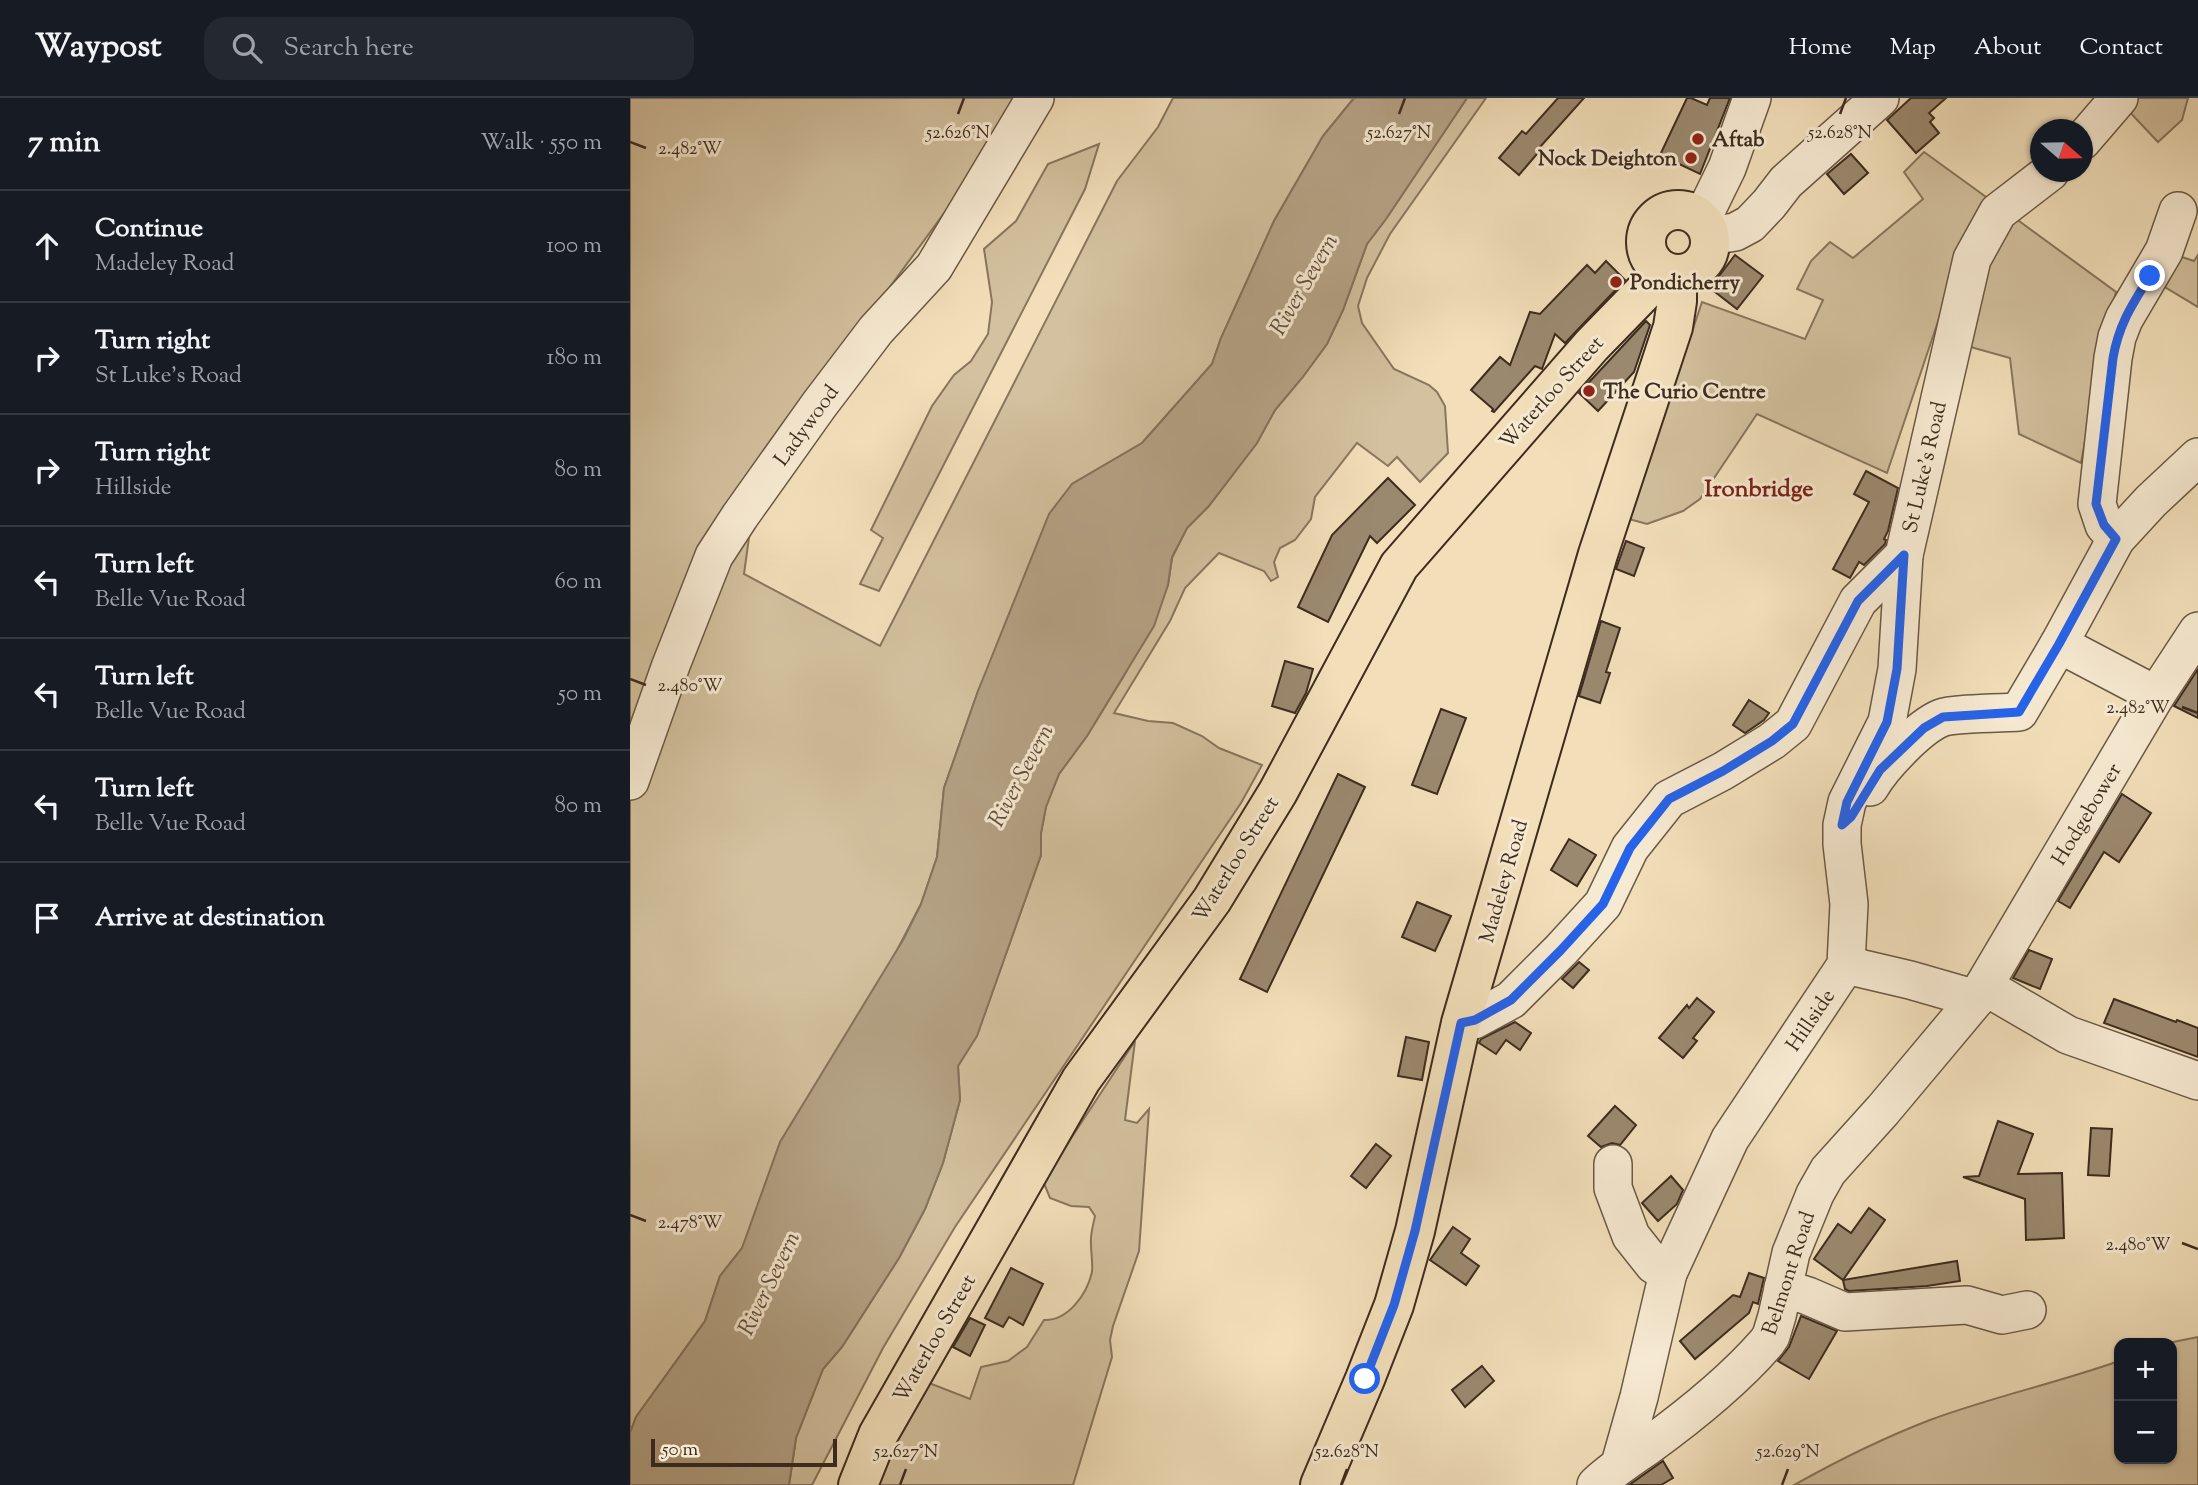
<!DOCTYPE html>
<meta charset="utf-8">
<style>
body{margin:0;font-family:"Sorts Mill Goudy",serif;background:#242831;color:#f1f3f6}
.controls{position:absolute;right:21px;bottom:21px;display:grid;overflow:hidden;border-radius:14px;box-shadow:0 2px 5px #0004}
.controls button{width:63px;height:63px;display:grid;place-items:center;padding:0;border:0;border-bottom:2px solid #363941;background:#171b24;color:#f1f3f6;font:35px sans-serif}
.compass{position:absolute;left:1400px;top:21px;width:63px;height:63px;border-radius:50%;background:#171b24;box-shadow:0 2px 5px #0004;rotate:110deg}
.scale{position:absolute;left:21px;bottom:18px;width:186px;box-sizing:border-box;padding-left:7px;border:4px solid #3d2c1e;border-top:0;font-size:19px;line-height:24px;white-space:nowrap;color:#3d2c1e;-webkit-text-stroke:5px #f7ead2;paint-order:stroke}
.stop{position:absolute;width:21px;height:21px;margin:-16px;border:5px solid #2563eb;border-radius:50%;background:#fff}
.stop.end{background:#2563eb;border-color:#fff;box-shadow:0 2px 7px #0008}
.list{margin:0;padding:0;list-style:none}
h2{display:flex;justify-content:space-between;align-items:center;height:91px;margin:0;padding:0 28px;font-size:30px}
h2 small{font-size:23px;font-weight:400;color:#9ea1a6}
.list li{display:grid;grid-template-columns:46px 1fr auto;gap:21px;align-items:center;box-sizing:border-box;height:112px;padding:0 28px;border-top:2px solid #363941}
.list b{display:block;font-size:26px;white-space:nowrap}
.list p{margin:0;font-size:23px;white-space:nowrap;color:#9ea1a6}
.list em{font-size:23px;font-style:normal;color:#9ea1a6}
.icon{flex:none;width:38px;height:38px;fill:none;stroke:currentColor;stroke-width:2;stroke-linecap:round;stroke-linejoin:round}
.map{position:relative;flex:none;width:1568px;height:1387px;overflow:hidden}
header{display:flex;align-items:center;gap:42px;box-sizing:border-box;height:98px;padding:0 35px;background:#171b24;border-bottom:2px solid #363941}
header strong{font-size:33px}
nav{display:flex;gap:38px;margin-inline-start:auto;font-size:24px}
.search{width:490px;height:63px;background:#242831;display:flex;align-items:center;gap:18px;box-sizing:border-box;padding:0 24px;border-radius:21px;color:#9ea1a6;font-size:26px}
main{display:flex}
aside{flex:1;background:#171b24}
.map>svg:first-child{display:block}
</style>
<header>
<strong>Waypost</strong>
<div class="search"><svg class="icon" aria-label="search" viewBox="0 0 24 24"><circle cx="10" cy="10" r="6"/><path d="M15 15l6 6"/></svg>Search here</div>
<nav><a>Home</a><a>Map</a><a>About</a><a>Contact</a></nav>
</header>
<main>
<aside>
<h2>7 min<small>Walk · 550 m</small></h2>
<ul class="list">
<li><svg class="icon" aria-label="ahead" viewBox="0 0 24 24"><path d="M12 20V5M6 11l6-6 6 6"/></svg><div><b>Continue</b><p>Madeley Road</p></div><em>100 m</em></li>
<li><svg class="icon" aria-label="right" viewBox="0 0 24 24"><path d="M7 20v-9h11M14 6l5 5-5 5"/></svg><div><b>Turn right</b><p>St Luke's Road</p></div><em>180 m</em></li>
<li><svg class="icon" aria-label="right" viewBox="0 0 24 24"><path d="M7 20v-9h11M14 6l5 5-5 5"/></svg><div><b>Turn right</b><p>Hillside</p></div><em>80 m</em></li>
<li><svg class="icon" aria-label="left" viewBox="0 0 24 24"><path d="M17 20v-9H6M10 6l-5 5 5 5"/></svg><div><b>Turn left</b><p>Belle Vue Road</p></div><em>60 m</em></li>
<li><svg class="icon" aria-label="left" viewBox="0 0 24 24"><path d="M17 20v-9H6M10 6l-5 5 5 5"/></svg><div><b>Turn left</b><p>Belle Vue Road</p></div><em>50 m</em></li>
<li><svg class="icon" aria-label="left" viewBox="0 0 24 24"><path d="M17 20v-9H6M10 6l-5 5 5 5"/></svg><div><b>Turn left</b><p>Belle Vue Road</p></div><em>80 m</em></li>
<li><svg class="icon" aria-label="arrive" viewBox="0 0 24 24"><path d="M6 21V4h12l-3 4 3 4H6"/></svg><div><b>Arrive at destination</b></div></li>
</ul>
</aside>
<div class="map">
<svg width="1568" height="1387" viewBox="0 0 1568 1387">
<rect width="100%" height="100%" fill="#f2dfba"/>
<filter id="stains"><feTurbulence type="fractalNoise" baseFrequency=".00286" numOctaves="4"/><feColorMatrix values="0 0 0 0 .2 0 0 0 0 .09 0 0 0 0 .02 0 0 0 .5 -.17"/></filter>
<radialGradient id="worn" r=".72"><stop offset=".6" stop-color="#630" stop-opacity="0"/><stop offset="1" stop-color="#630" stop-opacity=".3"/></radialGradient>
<g fill="#d3c19f" stroke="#88765e" stroke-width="2">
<polygon points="0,0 392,0 362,50 129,367 114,476 250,548 487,83 528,29 543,0 724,0 693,38 644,123 591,240 582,266 512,345 442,386 348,593 314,690 307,759 291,806 112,1150 90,1178 75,1223 6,1319 0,1335"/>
<polygon points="837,0 856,0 760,136 737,180 728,208 732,225 764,271 799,287 807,294 815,308 818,355 790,384 767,359 758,368 727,345 685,399 681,421 665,442 650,450 644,464 648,479 641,483 634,473 589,455 555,490 540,523 484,615 518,623 543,625 572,638 589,650 632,667 611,705 325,1129 253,1250 182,1387 159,1387 166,1340 193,1271 212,1249 269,1160 295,1111 313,1065 330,1002 328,968 347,937 411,757 411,735 416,708 429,676 457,638 495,576 538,487 542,460 557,430 578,409 627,345 645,312 672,280 697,246 713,212 737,146 756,121"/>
<polygon points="1501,0 1558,0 1552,22 1528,44 1494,8"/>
<polygon points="469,46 455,91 249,493 230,486 253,440 241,432 302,308 324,277 341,263 358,236 362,204 354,151 386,123 418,66"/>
<polygon points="1294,54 1363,104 1332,152 1257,375 1127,316 1070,401 1053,413 1017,426 999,421 1072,204 1175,241 1193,202 1167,191 1181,163 1200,144 1223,160 1293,101 1274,74"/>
<polygon points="1385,120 1486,194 1474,240 1451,365 1389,336 1380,260 1330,246 1352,164"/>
<polygon points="1546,157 1564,163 1568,157 1568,209 1528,185"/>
<path d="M 505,943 L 495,1022 L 507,1025 L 519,1011 L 509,1153 L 483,1228 L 480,1242 L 482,1259 L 443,1387 L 238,1387 L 294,1283 L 340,1301 L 351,1269 L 378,1263 L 397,1249 L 414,1222 C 438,1223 457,1196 462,1174 C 463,1166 461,1155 461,1146 C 460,1137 463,1128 465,1118 L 459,1109 L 441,1108 L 420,1100 L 413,1083 Z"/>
<path d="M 1568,1239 L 1568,1387 L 1164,1387 C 1207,1363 1253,1340 1300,1322 C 1362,1299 1427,1285 1489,1263 L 1489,1361 L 1542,1361 L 1542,1245 L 1538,1245 Z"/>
</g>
<polygon fill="#b4a285" stroke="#84735c" stroke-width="2" points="724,0 837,0 756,121 737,146 713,212 697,246 672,280 645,312 627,345 578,409 557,430 542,459 538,487 524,528 457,638 429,676 416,709 411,735 411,757 347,938 328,968 330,1002 313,1065 295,1111 269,1160 212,1249 193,1271 166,1340 159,1387 0,1387 0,1335 6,1319 75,1223 90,1178 112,1150 150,1044 273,842 291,806 307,759 314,690 348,593 419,416 442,386 512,345 582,266 591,240 644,123 693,38"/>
<g fill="#9b896f" stroke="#3d2c1e" stroke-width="2">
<polygon points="928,0 954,0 910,49 912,50 889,77 869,60 892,33 896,36"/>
<polygon points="1057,0 1061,0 1077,7 1080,0 1100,0 1070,76 1030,57"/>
<polygon points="1281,0 1316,0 1299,15 1304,20 1300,24 1309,35 1286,55 1257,22"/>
<polygon points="1221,56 1238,75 1214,96 1197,76"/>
<polygon points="1105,157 1133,178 1107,211 1080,190"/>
<polygon points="976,163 995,182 935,245 925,236 912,271 905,268 864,314 862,313 863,311 841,292 870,259 880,267 900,214 910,216 957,167 965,175"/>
<polygon points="1016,223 1020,227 1004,274 968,313 949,295"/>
<polygon points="1236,373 1268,390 1258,433 1254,441 1256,442 1255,446 1234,467 1229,464 1220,480 1203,471 1239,404 1224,396"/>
<polygon points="758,380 785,407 747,445 740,438 698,524 668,509 702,437"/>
<polygon points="996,443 1014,450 1004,478 986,471"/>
<polygon points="971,523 990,530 976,574 980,575 970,605 949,598"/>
<polygon points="655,563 683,571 676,595 665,615 642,608"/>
<polygon points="1568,571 1568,620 1544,608"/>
<polygon points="1119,602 1139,615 1134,622 1115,635 1103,627"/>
<polygon points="811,611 836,620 807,696 782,687"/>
<polygon points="708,676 735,689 637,894 610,881"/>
<polygon points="1492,696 1521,715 1489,764 1474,754 1440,810 1428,803"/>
<polygon points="939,741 966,757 947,788 921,772"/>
<polygon points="787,804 821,818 805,853 772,839"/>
<polygon points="1399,852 1422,861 1410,891 1383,880"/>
<polygon points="949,864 959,872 943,890 932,881"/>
<polygon points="1067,900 1084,914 1063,940 1067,943 1053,960 1029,940 1057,907 1059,910"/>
<polygon points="1484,901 1546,924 1547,922 1568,930 1568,959 1474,925"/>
<polygon points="885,924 901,935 890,952 876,942 866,956 849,945 851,941"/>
<polygon points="776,939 799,944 792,982 768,978"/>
<polygon points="985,1008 1006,1027 990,1047 982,1045 971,1049 958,1038"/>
<polygon points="1368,1023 1403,1036 1388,1076 1432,1075 1434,1140 1396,1142 1395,1101 1333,1079 1349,1078"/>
<polygon points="1461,1030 1482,1031 1479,1078 1458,1077"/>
<polygon points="746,1046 761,1058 736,1090 721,1078"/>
<polygon points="1041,1078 1053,1092 1047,1106 1028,1123 1012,1105"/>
<polygon points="1239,1110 1255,1122 1213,1182 1184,1161 1208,1126 1221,1135"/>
<polygon points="823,1129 840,1141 831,1155 849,1168 836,1187 800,1162"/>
<polygon points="1327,1163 1330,1183 1297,1188 1219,1193 1215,1191 1213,1182"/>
<polygon points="381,1170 413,1186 393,1227 379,1219 373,1229 355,1220"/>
<polygon points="1119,1175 1134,1180 1128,1206 1123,1204 1119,1215 1065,1261 1050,1243 1103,1197 1110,1199"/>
<polygon points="1171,1218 1207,1233 1179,1281 1148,1263 1159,1249"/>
<polygon points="340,1220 355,1227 340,1258 323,1249"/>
<polygon points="852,1268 864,1283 835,1309 822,1292"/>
<polygon points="1033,1363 1043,1380 1031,1387 999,1387"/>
</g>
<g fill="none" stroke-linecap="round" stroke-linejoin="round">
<defs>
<g id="minor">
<polyline points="1452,43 1489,0"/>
<polyline points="1072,121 1097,70 1122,0"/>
<polyline points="1080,138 1105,134 1120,126 1139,106 1156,84 1250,0"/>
<polyline points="1486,441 1474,427 1467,406 1483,260 1487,239 1494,221 1534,153 1548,113"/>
<polyline points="1429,546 1526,597"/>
<polyline points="0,683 41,567 84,458 110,418 189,307 246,232 304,169 405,0"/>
<path d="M 1240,689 C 1252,668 1289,629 1311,620 C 1323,615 1373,615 1389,614 L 1429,546 L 1486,441 L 1521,403 L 1568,359"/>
<polyline points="1216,867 1280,882 1346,901"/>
<polyline points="1354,888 1438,937 1568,983"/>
<polyline points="831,925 844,922 881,902 931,852 973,806 1000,750 1039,701 1093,673 1142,643 1163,626 1228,503 1274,457 1342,161 1368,114 1420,74"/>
<polyline points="983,1066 983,1090 1001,1138 1024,1167 1038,1175"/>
<polyline points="1153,1190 1178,1198 1215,1214 1337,1207 1372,1217 1397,1212"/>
<polyline points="990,1366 1009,1299 1038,1175 1100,1041 1216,867 1219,806 1212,746 1212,727 1217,704 1257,624 1267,571 1274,457"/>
<path d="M 966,1387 C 982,1372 1000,1360 1018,1348 C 1058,1319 1105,1281 1137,1244 L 1141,1238 L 1147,1218 L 1161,1155 L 1185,1096 L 1198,1073 L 1253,1012 L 1346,901 L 1526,597 L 1568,533"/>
</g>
<g id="major">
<circle cx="1048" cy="144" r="32"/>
<polyline points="228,1387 248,1337 451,982 582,802 648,694 769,468 962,247 1034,173"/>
<polyline points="690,1387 735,1281 764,1207 785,1133 831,925 968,456 1043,229 1047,203 1047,176"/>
</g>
</defs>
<use href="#minor" stroke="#6a5945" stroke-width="40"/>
<use href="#major" stroke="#3d2c1e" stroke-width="42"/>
<use href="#minor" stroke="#f7ead2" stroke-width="37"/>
<use href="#major" stroke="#f2dfba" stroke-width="38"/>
</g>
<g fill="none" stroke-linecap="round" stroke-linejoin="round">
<path stroke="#2563eb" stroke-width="9" d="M 735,1281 L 764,1207 L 785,1133 L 831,925 L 845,922 L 881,902 L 931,852 L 973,806 L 1000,750 L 1039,701 L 1093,673 L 1142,643 L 1163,626 L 1228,503 L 1274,457 L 1267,571 L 1257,624 L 1217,704 L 1212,727 L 1221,719 L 1250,672 L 1294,630 L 1313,619 L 1389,614 L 1429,546 L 1486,441 L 1474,427 L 1466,406 L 1483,260 C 1489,226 1502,207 1520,178"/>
</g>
<path fill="none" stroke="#3d2c1e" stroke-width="2.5" d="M 328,16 L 334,0M 769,16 L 775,0M 1210,16 L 1216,0M 0,44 L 16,50M 0,581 L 16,587M 1552,609 L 1568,615M 0,1117 L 16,1123M 1552,1145 L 1568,1151M 270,1387 L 276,1371M 711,1387 L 717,1371M 1152,1387 L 1158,1371"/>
<g fill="#8f2418" stroke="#f7ead2" stroke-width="2.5">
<circle cx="1068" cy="41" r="7"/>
<circle cx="1061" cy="60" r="7"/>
<circle cx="986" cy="184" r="7"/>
<circle cx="959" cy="293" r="7"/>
</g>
<g text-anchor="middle" stroke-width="6" stroke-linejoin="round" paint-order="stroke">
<g font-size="21" font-weight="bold" fill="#3d2c1e" stroke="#f7ead2" text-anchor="start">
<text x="1082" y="48">Aftab</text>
<text x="1047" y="67" text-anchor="end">Nock Deighton</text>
<text x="1000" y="191">Pondicherry</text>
<text x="973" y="300">The Curio Centre</text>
</g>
<g font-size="21" fill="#3d2c1e" stroke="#f7ead2">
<text transform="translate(921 294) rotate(-48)" y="7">Waterloo Street</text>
<text transform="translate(176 327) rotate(-54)" y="7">Ladywood</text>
<text transform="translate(1294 369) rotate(-77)" y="7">St Luke's Road</text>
<text transform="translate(1456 716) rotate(-59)" y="7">Hodgebower</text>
<text transform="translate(605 761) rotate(-58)" y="7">Waterloo Street</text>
<text transform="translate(873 783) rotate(-74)" y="7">Madeley Road</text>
<text transform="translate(1180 922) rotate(-56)" y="7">Hillside</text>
<text transform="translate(1158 1175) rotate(-72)" y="7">Belmont Road</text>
<text transform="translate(304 1240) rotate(-60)" y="7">Waterloo Street</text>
</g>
<g font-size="23" font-style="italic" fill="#614f3d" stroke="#f7ead2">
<text transform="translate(673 186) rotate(-60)" y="8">River Severn</text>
<text transform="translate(390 677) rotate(-62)" y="8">River Severn</text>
<text transform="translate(138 1185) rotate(-64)" y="8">River Severn</text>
</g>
<g font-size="24" font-weight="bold" fill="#7a1f14" stroke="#f7ead2">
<text x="1129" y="398">Ironbridge</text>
</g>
</g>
<g font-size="18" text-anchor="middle" fill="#3d2c1e" stroke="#f7ead2" stroke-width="6" stroke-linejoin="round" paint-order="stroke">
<text x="328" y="40">52.626°N</text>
<text x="769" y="40">52.627°N</text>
<text x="1210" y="40">52.628°N</text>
<text x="60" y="56">2.482°W</text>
<text x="60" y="593">2.480°W</text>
<text x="1508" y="615">2.482°W</text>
<text x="60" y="1130">2.478°W</text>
<text x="1508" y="1152">2.480°W</text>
<text x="276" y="1359">52.627°N</text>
<text x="717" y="1359">52.628°N</text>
<text x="1158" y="1359">52.629°N</text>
</g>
<rect width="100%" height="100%" filter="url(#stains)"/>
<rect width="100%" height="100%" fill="url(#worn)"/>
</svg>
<div class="controls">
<button>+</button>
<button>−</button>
</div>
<svg class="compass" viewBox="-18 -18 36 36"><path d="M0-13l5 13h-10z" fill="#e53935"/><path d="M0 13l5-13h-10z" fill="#9ea1a6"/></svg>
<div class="scale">50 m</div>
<div class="stop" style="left:735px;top:1281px"></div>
<div class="stop end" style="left:1520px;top:178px"></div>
</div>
</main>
